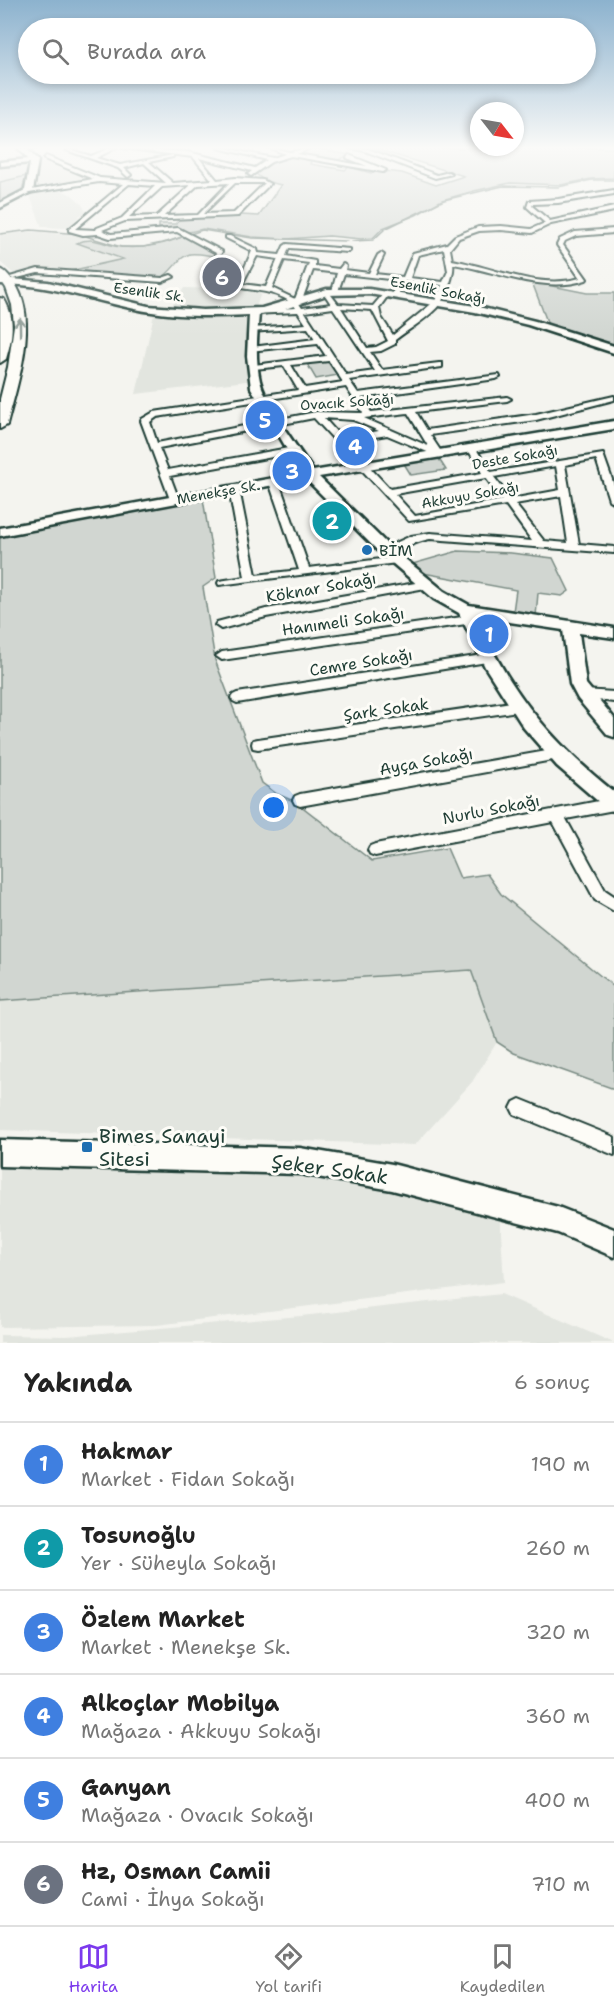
<!DOCTYPE html>
<html lang="tr">
<meta charset="utf-8">
<style>
body{margin:0;font-family:"Shantell Sans",sans-serif;background:#f2f2f2;color:#222}
.compass{position:absolute;left:470px;top:102px;width:54px;height:54px;border-radius:50%;background:#fff;box-shadow:0 3px 9px #0003;rotate:121deg}
.you{position:absolute;left:274px;top:808px;width:21px;height:21px;margin:-15px;border:4px solid #fff;border-radius:50%;background:#1a73e8;box-shadow:0 0 0 9px #1a73e833}
.badge{display:grid;place-items:center;width:39px;height:39px;border-radius:50%;background:#7c3aed;color:#fff;font-size:20px;font-weight:700}
.pin{position:absolute;translate:-50% -50%;border:3px solid #fff;box-shadow:0 2px 6px #0006}
.list{margin:0;padding:0;list-style:none}
h2{display:flex;justify-content:space-between;align-items:center;height:78px;margin:0;padding:0 24px;font-size:26px}
h2 small{font-size:20px;font-weight:400;color:#767676}
.list li{display:grid;grid-template-columns:39px 1fr auto;gap:18px;align-items:center;box-sizing:border-box;height:84px;padding:0 24px;border-top:2px solid #e0e0e0}
.list b{display:block;font-size:22px;white-space:nowrap}
.list p{margin:0;font-size:20px;white-space:nowrap;color:#767676}
.list em{font-size:20px;font-style:normal;color:#767676}
.icon{flex:none;width:33px;height:33px;fill:none;stroke:currentColor;stroke-width:2;stroke-linecap:round;stroke-linejoin:round}
.map{position:relative;flex:none;width:614px;height:1343px;overflow:hidden}
.search{position:absolute;background:#fff;box-shadow:0 3px 9px #0003;left:18px;right:18px;top:18px;height:66px;display:flex;align-items:center;gap:15px;box-sizing:border-box;padding:0 21px;border-radius:33px;color:#767676;font-size:22px}
.sheet{height:582px;background:#fff}
nav{display:flex;justify-content:space-around;align-items:center;box-sizing:border-box;height:84px;border-top:2px solid #e0e0e0;background:#fff;font-size:16px;color:#767676}
nav a{display:grid;justify-items:center;gap:3px}
nav .on{color:#7c3aed}
.map>svg:first-child{display:block}
</style>
<div class="map">
<svg width="614" height="1343" viewBox="0 0 614 1343">
<rect width="100%" height="100%" fill="#f4f4ef"/>
<filter id="ink" filterUnits="userSpaceOnUse"><feTurbulence type="fractalNoise" baseFrequency=".0167" numOctaves="2"/><feDisplacementMap in="SourceGraphic" scale="12" xChannelSelector="R" yChannelSelector="G"/><feConvolveMatrix kernelMatrix="1 2 1 2 8 2 1 2 1" color-interpolation-filters="sRGB"/></filter>
<g filter="url(#ink)">
<g fill="#e2e5df">
<polygon points="40,161 65,167 91,181 36,188"/>
<polygon points="26,163 26,176 0,182 0,166"/>
<polygon points="59,189 72,195 81,203 87,213 80,215 71,226 65,228 42,227 30,196 34,192"/>
<polygon points="29,231 77,235 88,239 78,244 124,258 70,271 35,268 14,274 0,262 0,235"/>
<polygon points="184,288 262,290 255,310 171,307"/>
<polygon points="154,314 251,314 247,381 136,394"/>
<polygon points="471,970 497,1042 472,1082 415,1145 0,1130 0,1001"/>
<polygon points="0,1169 289,1171 392,1188 500,1216 504,1282 157,1325 0,1327"/>
<polygon points="501,1294 614,1343 0,1343 0,1335 67,1336 301,1316"/>
</g>
<g fill="#d1d6d1" stroke="#788a82" stroke-width="1.5">
<polygon points="314,148 350,155 338,160 298,153"/>
<path d="M 372,148 L 526,148 L 556,151 L 567,148 L 614,148 L 614,178 L 591,179 L 561,185 L 510,183 L 474,191 L 442,200 L 416,215 L 383,228 L 373,238 L 361,239 L 329,236 L 287,239 L 252,237 L 203,229 L 189,232 L 159,228 L 159,224 L 177,224 L 178,217 L 201,216 L 205,213 L 259,216 L 281,185 L 265,181 L 256,174 L 257,170 C 279,156 287,154 312,158 L 310,164 L 345,170 L 349,167 L 371,173 L 385,171 L 402,173 L 436,185 L 464,176 Z"/>
<polygon points="26,176 22,190 0,202 0,182"/>
<path d="M 187,235 L 217,252 L 214,256 C 206,255 197,253 190,254 C 177,257 172,274 160,278 L 49,270 L 70,271 L 123,259 L 77,243 C 96,235 104,246 122,247 C 146,249 165,244 187,235 Z"/>
<polygon points="532,282 587,293 614,293 614,348 549,327"/>
<polygon points="327,360 338,375 316,379 306,362"/>
<polygon points="383,394 395,410 369,411 361,399"/>
<polygon points="437,456 446,470 411,475 403,462"/>
<polygon points="203,499 216,578 203,587 215,660 262,783 277,794 296,802 372,861 447,848 460,878 487,874 501,894 614,987 614,1089 514,1053 497,1042 471,970 0,1001 0,537"/>
<polygon points="458,551 511,553 553,558 569,591 562,596 538,593 536,616 513,612 516,590 418,572 409,565"/>
</g>
<g fill="none" stroke-linecap="round" stroke-linejoin="round">
<g stroke="#6e8179" stroke-width="1.5">
<polyline points="0,234 31,230 79,234 121,247 143,247 167,242 202,230 252,238 347,241"/>
<polyline points="352,241 373,240 385,229 444,200 503,186 558,187 592,180 614,180"/>
</g>
<defs>
<g id="street">
<polygon points="30,148 36,148 24,152 22,151"/>
<path d="M 110,148 L 116,148 L 96,158 L 120,165 L 173,155 L 173,157 L 149,162 L 173,183 L 212,180 L 193,157 L 122,148 L 188,152 L 255,168 L 267,160 L 218,148 L 225,148 L 273,158 L 285,154 L 270,148 L 290,152 L 311,148 L 297,154 L 367,166 L 347,158 L 349,155 L 386,170 L 383,172 L 291,156 L 271,162 L 251,176 L 248,174 L 252,171 L 199,158 L 217,180 L 235,178 L 263,180 L 270,184 L 238,216 L 125,221 L 102,230 L 111,234 L 178,228 L 222,251 L 218,262 L 215,264 L 212,262 L 216,253 L 177,232 L 110,238 L 98,234 L 83,235 L 69,231 L 69,229 L 123,184 L 99,182 L 29,193 L 26,191 L 93,179 L 44,159 L 46,156 L 100,178 L 166,183 L 144,163 L 124,168 L 131,175 L 128,177 L 118,168 L 66,150 L 68,149 L 91,156 ZM 229,183 L 198,215 L 164,216 L 198,185 ZM 235,183 L 265,183 L 234,213 L 203,214 ZM 129,184 L 155,186 L 122,218 L 97,228 L 96,230 L 75,229 ZM 191,185 L 157,216 L 129,217 L 162,187 Z"/>
<polygon points="350,148 368,149 437,175 449,172 452,174 435,178 365,151"/>
<path d="M 614,190 L 614,194 L 558,203 L 533,204 L 532,206 L 550,221 L 614,207 L 614,211 L 551,224 L 532,233 L 501,230 L 479,231 L 459,238 L 450,249 L 452,260 C 493,267 539,290 580,278 L 557,245 L 560,239 L 575,232 L 614,229 L 614,233 L 576,236 L 565,241 L 563,245 L 587,279 L 586,280 C 542,294 497,271 453,264 C 455,273 446,296 440,304 C 430,317 409,329 395,340 L 395,344 L 381,351 L 370,352 L 382,370 L 439,363 L 442,363 L 442,367 L 349,380 L 358,393 L 499,375 L 500,377 L 496,379 L 361,398 L 371,412 L 507,397 L 511,399 L 507,401 L 416,412 L 427,430 L 536,414 L 614,396 L 614,400 L 536,420 L 430,435 L 442,453 L 437,456 L 387,435 L 346,442 L 390,489 L 482,473 L 467,448 L 471,445 L 474,446 L 491,472 L 603,454 L 614,485 L 614,503 L 609,500 L 596,459 L 565,465 L 579,544 L 614,547 L 614,553 L 430,539 C 415,541 393,555 382,553 L 381,551 L 382,549 L 411,536 L 430,533 L 532,541 L 506,505 L 409,521 L 314,418 L 159,448 L 168,470 L 294,447 L 299,450 L 294,453 L 170,476 L 179,500 L 177,502 L 171,502 L 141,421 L 142,419 L 154,412 L 298,390 L 284,366 L 254,369 L 250,367 L 254,365 L 326,356 L 318,344 L 249,351 L 248,349 L 252,347 L 315,339 L 308,328 L 250,332 L 249,330 L 253,328 L 306,324 L 298,312 L 251,314 L 251,310 L 254,310 L 296,308 C 284,291 254,291 236,287 L 252,251 L 226,238 L 226,236 L 230,236 L 257,249 L 258,253 L 280,255 L 284,246 L 287,244 L 350,249 L 350,251 L 348,252 L 289,248 L 286,256 L 315,261 L 315,266 L 339,269 L 343,264 L 346,266 L 345,270 L 369,273 L 378,255 L 381,253 L 384,255 L 375,274 L 403,277 L 413,253 L 447,244 L 455,236 L 478,227 L 501,226 L 531,229 L 545,223 L 527,207 L 529,201 L 558,199 ZM 444,249 L 448,271 L 443,282 L 410,278 L 418,255 ZM 257,256 L 278,259 L 266,287 L 242,284 ZM 284,260 L 309,263 L 295,299 L 272,288 ZM 313,270 L 337,273 L 332,291 L 335,293 L 338,291 L 344,274 L 398,280 L 392,295 L 395,297 L 398,295 L 404,281 L 442,285 L 435,301 L 393,335 L 381,317 L 379,308 L 389,294 L 388,293 L 384,293 L 373,306 L 338,304 L 328,291 L 326,290 L 323,292 L 331,304 L 302,308 L 298,302 L 302,300 ZM 333,308 L 375,371 L 346,375 L 305,312 ZM 341,308 L 372,310 L 388,341 L 376,347 L 367,348 ZM 329,361 L 343,382 L 305,388 L 291,365 ZM 346,387 L 363,413 L 316,412 L 157,443 L 150,422 L 157,417 ZM 408,413 L 428,446 L 364,418 ZM 324,418 L 353,420 L 379,431 L 341,437 ZM 556,466 L 560,490 L 511,499 L 494,477 ZM 486,478 L 502,500 L 415,516 L 395,494 ZM 561,496 L 568,543 L 544,541 L 515,504 Z"/>
<polygon points="38,269 162,278 171,275 174,277 162,282 38,273 13,279 10,277"/>
<polygon points="274,479 279,482 309,568 397,557 402,560 397,563 219,585 218,583 219,581 245,577 229,489 234,486 239,489 256,575 299,570 269,482"/>
<polygon points="427,581 431,583 432,585 431,587 266,617 221,629 215,625 217,622 266,609"/>
<polygon points="469,616 475,620 473,623 222,660 216,656 222,652"/>
<polygon points="489,654 493,655 495,658 493,661 237,703 233,701 231,698 233,695 237,693"/>
<polygon points="584,690 614,692 614,702 580,698 578,695 580,692"/>
<polygon points="518,701 522,703 524,706 522,709 518,711 258,749 253,748 252,744 253,740 258,739"/>
<polygon points="558,749 563,750 565,754 563,758 558,759 300,806 295,804 293,800 295,796 300,794"/>
<polygon points="614,798 614,810 566,819 605,890 614,896 614,911 595,900 553,822 375,856 370,854 368,850 370,846 375,844"/>
<polygon points="520,1099 614,1137 614,1155 514,1114 511,1108 514,1102"/>
</g>
<g id="secondary">
<polygon points="18,148 25,148 38,160 33,191 0,208 0,203 25,190 30,163 0,166 0,162 28,159"/>
<path d="M 0,278 L 48,282 L 148,306 L 203,310 L 262,308 L 327,289 L 369,289 L 475,306 L 535,321 L 614,346 L 614,353 L 528,325 L 475,312 L 369,294 L 327,295 L 285,309 L 259,314 C 257,336 255,359 260,381 C 268,410 296,444 313,471 L 614,421 L 614,429 L 319,477 L 387,544 L 444,591 L 469,605 L 614,628 L 614,638 L 579,633 L 586,684 L 614,718 L 614,737 L 608,735 L 578,699 L 570,684 L 563,630 L 476,617 C 510,692 550,741 614,792 L 614,811 L 607,809 L 557,766 L 524,728 L 485,667 L 459,613 L 434,599 L 377,550 L 306,479 L 0,536 L 0,528 L 301,473 L 251,388 L 247,356 L 249,315 C 211,317 172,317 135,309 C 89,299 47,284 0,284 Z"/>
<polygon points="0,1140 300,1148 392,1164 558,1207 614,1229 614,1257 558,1233 392,1190 300,1174 0,1166"/>
</g>
<g id="primary">
<path d="M 0,269 C 6,271 9,276 13,281 C 41,318 17,385 7,425 L 0,429 L 0,399 L 8,367 L 14,325 L 12,305 L 6,288 L 0,279 Z"/>
<path d="M 0,298 L 4,299 C 16,319 12,338 6,359 L 0,363 Z"/>
</g>
</defs>
<use href="#street" stroke="#1f3d34" stroke-width="4"/>
<use href="#secondary" stroke="#1f3d34" stroke-width="5"/>
<use href="#primary" stroke="#1f3d34" stroke-width="4"/>
<use href="#street" fill="#fdfcf7" fill-rule="evenodd"/>
<use href="#secondary" fill="#fdfcf7" fill-rule="evenodd"/>
<use href="#primary" fill="#fdfcf7" fill-rule="evenodd"/>
</g>
<defs><path id="oneway-shaft" d="M-6 0H5M1.5-3L5.5 0L1.5 3" fill="none" stroke-width="1.6" stroke-linecap="round" stroke-linejoin="round" transform="scale(1.5)"/></defs>
<use stroke="#8e9c96" href="#oneway-shaft" transform="translate(20 327) rotate(-91)"/>
</g>
<linearGradient id="sky" x2="0" y2="1"><stop stop-color="#8cb2ce"/><stop offset="0.44" stop-color="#fafaf8"/><stop offset="1" stop-color="#fafaf8" stop-opacity="0"/></linearGradient>
<rect width="614" height="336" fill="url(#sky)"/>
<g fill="#1f6fb2" stroke="#fdfcf7" stroke-width="2">
<circle cx="367" cy="550" r="6"/>
<rect x="81" y="1141" width="12" height="12" rx="3"/>
</g>
<g text-anchor="middle" stroke-width="6" stroke-linejoin="round" paint-order="stroke">
<g font-size="14" fill="#1f3d34" stroke="#fdfcf7">
<text transform="translate(438 290) rotate(11)" y="5">Esenlik Sokağı</text>
<text transform="translate(149 292) rotate(8)" y="5">Esenlik Sk.</text>
<text transform="translate(347 402) rotate(-4)" y="5">Ovacık Sokağı</text>
<text transform="translate(515 457) rotate(-10)" y="5">Deste Sokağı</text>
<text transform="translate(218 492) rotate(-10)" y="5">Menekşe Sk.</text>
<text transform="translate(470 495) rotate(-10)" y="5">Akkuyu Sokağı</text>
</g>
<g font-size="16" fill="#1f3d34" stroke="#fdfcf7" text-anchor="start">
<text x="379" y="556">BİM</text>
</g>
<g font-size="16" fill="#1f3d34" stroke="#fdfcf7">
<text transform="translate(321 587) rotate(-10)" y="6">Köknar Sokağı</text>
<text transform="translate(343 621) rotate(-8)" y="6">Hanımeli Sokağı</text>
<text transform="translate(361 662) rotate(-9)" y="6">Cemre Sokağı</text>
<text transform="translate(386 709) rotate(-8)" y="6">Şark Sokak</text>
<text transform="translate(426 761) rotate(-10)" y="6">Ayça Sokağı</text>
<text transform="translate(491 809) rotate(-11)" y="6">Nurlu Sokağı</text>
</g>
<g font-size="20" fill="#1f3d34" stroke="#fdfcf7" text-anchor="start">
<text x="99" y="1143">Bimes Sanayi<tspan x="99" dy="23">Sitesi</tspan></text>
</g>
<g font-size="20" fill="#1f3d34" stroke="#fdfcf7">
<text transform="translate(330 1169) rotate(8)" y="7">Şeker Sokak</text>
</g>
</g>
</svg>
<svg class="compass" viewBox="-18 -18 36 36"><path d="M0-13l5 13h-10z" fill="#e53935"/><path d="M0 13l5-13h-10z" fill="#767676"/></svg>
<div class="you"></div>
<div class="pin badge" style="left:489px;top:634px;background:#3f7fe0">1</div>
<div class="pin badge" style="left:332px;top:521px;background:#0f9aa8">2</div>
<div class="pin badge" style="left:292px;top:471px;background:#3f7fe0">3</div>
<div class="pin badge" style="left:355px;top:446px;background:#3f7fe0">4</div>
<div class="pin badge" style="left:265px;top:420px;background:#3f7fe0">5</div>
<div class="pin badge" style="left:222px;top:277px;background:#6b7280">6</div>
<div class="search"><svg class="icon" aria-label="search" viewBox="0 0 24 24"><circle cx="10" cy="10" r="6"/><path d="M15 15l6 6"/></svg>Burada ara</div>
</div>
<section class="sheet">
<h2>Yakında<small>6 sonuç</small></h2>
<ul class="list">
<li><span class="badge" style="background:#3f7fe0">1</span><div><b>Hakmar</b><p>Market · Fidan Sokağı</p></div><em>190 m</em></li>
<li><span class="badge" style="background:#0f9aa8">2</span><div><b>Tosunoğlu</b><p>Yer · Süheyla Sokağı</p></div><em>260 m</em></li>
<li><span class="badge" style="background:#3f7fe0">3</span><div><b>Özlem Market</b><p>Market · Menekşe Sk.</p></div><em>320 m</em></li>
<li><span class="badge" style="background:#3f7fe0">4</span><div><b>Alkoçlar Mobilya</b><p>Mağaza · Akkuyu Sokağı</p></div><em>360 m</em></li>
<li><span class="badge" style="background:#3f7fe0">5</span><div><b>Ganyan</b><p>Mağaza · Ovacık Sokağı</p></div><em>400 m</em></li>
<li><span class="badge" style="background:#6b7280">6</span><div><b>Hz, Osman Camii</b><p>Cami · İhya Sokağı</p></div><em>710 m</em></li>
</ul>
</section>
<nav>
<a class="on"><svg class="icon" aria-label="map" viewBox="0 0 24 24"><path d="M3 6l6-2 6 2 6-2v14l-6 2-6-2-6 2zM9 4v14M15 6v14"/></svg>Harita</a>
<a><svg class="icon" aria-label="directions" viewBox="0 0 24 24"><path d="M12 3l9 9-9 9-9-9zM9 14v-3h6M13 9l2 2-2 2"/></svg>Yol tarifi</a>
<a><svg class="icon" aria-label="saved" viewBox="0 0 24 24"><path d="M7 4h10v16l-5-4-5 4z"/></svg>Kaydedilen</a>
</nav>
